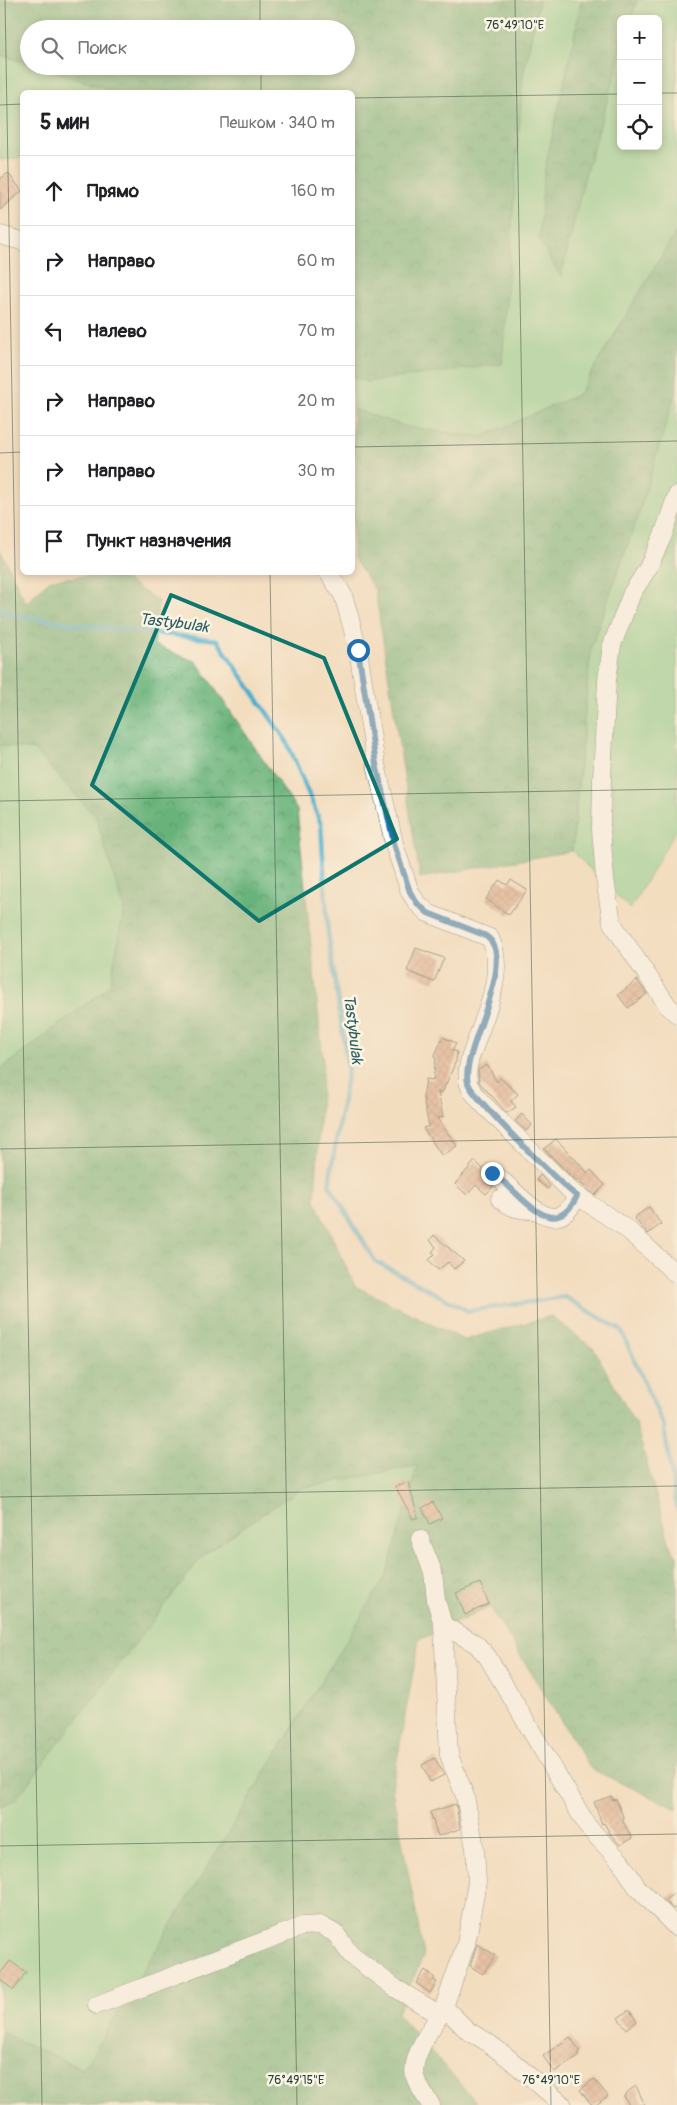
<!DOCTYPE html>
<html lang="ru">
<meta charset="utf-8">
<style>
body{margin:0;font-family:Pangolin,sans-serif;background:#f6f6f6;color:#202124}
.controls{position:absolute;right:15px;top:15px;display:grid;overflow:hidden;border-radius:8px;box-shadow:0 2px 8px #0003}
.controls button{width:45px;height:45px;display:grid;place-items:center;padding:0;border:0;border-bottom:1px solid #e0e0e0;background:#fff;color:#202124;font:25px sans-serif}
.stop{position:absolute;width:15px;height:15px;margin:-11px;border:4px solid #1f6fb2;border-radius:50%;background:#fff}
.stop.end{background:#1f6fb2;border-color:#fff;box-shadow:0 1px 5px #0008}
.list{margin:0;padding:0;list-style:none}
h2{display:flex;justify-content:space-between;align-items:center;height:65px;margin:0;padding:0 20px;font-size:21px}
h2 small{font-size:16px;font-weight:400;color:#757577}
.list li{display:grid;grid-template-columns:32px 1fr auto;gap:15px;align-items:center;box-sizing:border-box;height:70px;padding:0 20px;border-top:1px solid #e0e0e0}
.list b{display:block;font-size:19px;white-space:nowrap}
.list em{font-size:16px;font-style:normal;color:#757577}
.icon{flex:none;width:28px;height:28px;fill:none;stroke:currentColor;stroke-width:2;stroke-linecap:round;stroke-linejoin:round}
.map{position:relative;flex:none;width:677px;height:2105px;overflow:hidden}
.search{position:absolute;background:#fff;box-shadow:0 2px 8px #0003;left:20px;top:20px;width:335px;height:55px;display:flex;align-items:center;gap:12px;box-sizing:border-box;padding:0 18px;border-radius:28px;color:#757577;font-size:19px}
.panel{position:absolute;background:#fff;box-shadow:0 2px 8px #0003;left:20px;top:90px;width:335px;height:485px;border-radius:8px}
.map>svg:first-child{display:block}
</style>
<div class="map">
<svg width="677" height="2105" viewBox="0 0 677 2105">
<defs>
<pattern id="forest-crowns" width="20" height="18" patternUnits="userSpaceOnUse" patternTransform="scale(1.25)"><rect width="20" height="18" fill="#69b37a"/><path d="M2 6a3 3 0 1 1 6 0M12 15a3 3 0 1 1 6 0" fill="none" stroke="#569365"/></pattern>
<pattern id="building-cross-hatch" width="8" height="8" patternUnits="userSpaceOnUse" patternTransform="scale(1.25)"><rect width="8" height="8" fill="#daa083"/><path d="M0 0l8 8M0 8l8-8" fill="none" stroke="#b0846c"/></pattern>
</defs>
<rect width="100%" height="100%" fill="#fcf5e5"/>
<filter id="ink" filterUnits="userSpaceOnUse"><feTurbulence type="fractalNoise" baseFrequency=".02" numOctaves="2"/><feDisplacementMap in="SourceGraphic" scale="10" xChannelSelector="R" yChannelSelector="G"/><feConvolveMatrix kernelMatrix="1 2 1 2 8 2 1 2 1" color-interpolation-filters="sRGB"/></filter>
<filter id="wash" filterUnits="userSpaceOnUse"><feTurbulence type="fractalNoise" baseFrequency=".0096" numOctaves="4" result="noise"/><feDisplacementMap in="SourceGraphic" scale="20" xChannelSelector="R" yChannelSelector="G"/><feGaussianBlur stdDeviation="1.12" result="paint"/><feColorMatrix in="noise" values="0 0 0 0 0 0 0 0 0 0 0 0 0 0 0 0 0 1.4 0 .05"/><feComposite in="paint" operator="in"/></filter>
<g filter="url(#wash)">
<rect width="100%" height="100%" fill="#f3ddbf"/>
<g fill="#82d190" stroke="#508762">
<polygon points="539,0 581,0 575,34 544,173 539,240 561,277 585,175 621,54 621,146 658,146 658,19 631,19 637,0 677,0 677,230 579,394 482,437 407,427 353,409 353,376 366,382 523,76"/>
<polygon points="0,55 29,64 29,66 36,66 117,92 22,92 22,158 0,160"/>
<polygon points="677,387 677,828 630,909 572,851 591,647 639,513"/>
<polygon points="0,745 34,750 96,817 124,909 110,986 0,1070"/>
<polygon points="418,1465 386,1576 83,2069 0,2032 0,1806 15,1800 204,1554 301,1488"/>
</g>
<g fill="url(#forest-crowns)" stroke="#447857">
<polygon points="0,0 539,0 523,76 502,364 366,382 353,376 352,92 118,92 38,66 346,66 346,29 29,29 29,63 0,54"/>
<polygon points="581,0 637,0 631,19 621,19 621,54 585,175 561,277 539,240 544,173 575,34"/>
<polygon points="677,230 677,387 639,513 591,647 572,851 420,878 375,590 353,558 353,409 407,427 482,437 579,394"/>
<polygon points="0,549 26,603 51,579 117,574 158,601 154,645 197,662 297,810 323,1060 315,1200 355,1286 464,1340 551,1316 594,1349 636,1425 671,1548 677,1555 677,1809 591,1769 490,1607 419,1640 392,1788 424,1955 397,2013 479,2105 0,2105 0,2032 83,2069 386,1576 417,1466 301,1488 204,1554 15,1800 0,1806 0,1070 110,986 124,909 96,817 34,750 0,745"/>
</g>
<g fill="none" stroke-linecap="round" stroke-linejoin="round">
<polyline stroke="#4cafcc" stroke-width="4.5" points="0,607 6,614 80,625 217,640 287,742 321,824 328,933 348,1069 329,1184 375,1261 468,1311 565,1297 621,1330 664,1427 677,1509"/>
</g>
<g id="blocks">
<g fill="url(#building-cross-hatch)">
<polygon points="8,173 22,191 0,210 0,179"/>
<polygon points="499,880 507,885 511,880 527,890 509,915 486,899"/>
<polygon points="416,948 444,958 434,982 407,971"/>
<polygon points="637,980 647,994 628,1008 618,995"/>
<polygon points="443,1037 456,1043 452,1050 457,1052 456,1061 442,1093 438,1092 443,1117 437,1118 457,1146 442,1156 423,1128 429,1126 423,1098 426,1079 433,1080 436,1058 434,1057"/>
<polygon points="487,1065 497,1082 500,1078 518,1094 511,1101 516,1107 507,1113 479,1082 478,1070"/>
<polygon points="522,1114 532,1125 526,1131 515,1121"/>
<polygon points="556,1139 588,1173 591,1170 605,1185 595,1195 572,1177 544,1149"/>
<polygon points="475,1161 483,1169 483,1178 493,1187 486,1194 476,1185 467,1195 455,1184"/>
<polygon points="540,1175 550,1186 548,1189 536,1180"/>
<polygon points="649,1207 661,1224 648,1234 634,1218"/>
<polygon points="434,1235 464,1261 454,1269 448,1262 438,1270 429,1260 435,1254 432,1252 436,1247 430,1240"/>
<polygon points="408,1482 418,1517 413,1519 395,1486"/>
<polygon points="433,1502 442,1518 430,1524 422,1508"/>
<polygon points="480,1583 489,1604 465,1615 456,1593"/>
<polygon points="435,1758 444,1775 430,1782 422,1765"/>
<polygon points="611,1796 613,1800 616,1799 624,1819 622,1820 632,1838 620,1845 611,1835 604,1823 602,1824 594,1802"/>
<polygon points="456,1804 460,1829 438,1836 430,1812"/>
<polygon points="677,1891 677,1906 673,1909 665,1900"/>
<polygon points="477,1944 495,1955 483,1974 470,1966"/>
<polygon points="10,1961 26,1972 14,1990 0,1980 0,1974"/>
<polygon points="425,1970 435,1978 433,1980 437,1982 430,1993 416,1983"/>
<polygon points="629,2010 637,2021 627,2029 618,2018"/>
<polygon points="570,2037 579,2050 577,2058 554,2072 543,2056"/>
<polygon points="594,2079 608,2096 596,2105 592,2105 580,2090"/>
<polygon points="636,2086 645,2105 629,2105 624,2096 630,2090"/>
</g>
</g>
</g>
<g filter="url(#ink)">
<use href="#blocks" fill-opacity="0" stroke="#3f5549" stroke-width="1"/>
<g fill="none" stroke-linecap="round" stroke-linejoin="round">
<defs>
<g id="street">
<polyline points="0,235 22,241"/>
<polyline points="677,495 663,535 648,568 632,593 612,645 607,680 602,778 601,829 605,879 612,923 668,1006 677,1014"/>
<path d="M 328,572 L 343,595 L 350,619 L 358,650 L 376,764 L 395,847 L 410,892 L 417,903 L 428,913 L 490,938 C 507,972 484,1017 473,1050 C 469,1060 466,1070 468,1081 C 469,1089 477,1097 482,1103 L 572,1192 L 628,1230 L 677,1275"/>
<path d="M 492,1173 C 518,1188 553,1248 577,1196"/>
<path d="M 500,1199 C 511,1208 519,1210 534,1210"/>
<polyline points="420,1539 433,1572 436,1600 443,1625"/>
<polyline points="97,2005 303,1926 320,1925 336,1934 351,1955 395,1988 440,2015 444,2007 468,2031 484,2040 507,2057 563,2105"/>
<polyline points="444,2007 466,1944 477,1882 475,1848 465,1796 449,1755 443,1625 476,1644 487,1656 588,1827 621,1862 637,1887 677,1928"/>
<path d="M 431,2105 C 426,2097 418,2087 415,2077 C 410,2060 430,2029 440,2015"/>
</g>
</defs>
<use href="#street" stroke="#3f5549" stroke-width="19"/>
<use href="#street" stroke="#fff" stroke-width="18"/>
</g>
</g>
<g fill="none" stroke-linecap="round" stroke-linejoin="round" filter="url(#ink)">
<path stroke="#1f6fb2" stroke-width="6" d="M 358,650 L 376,764 L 395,847 L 410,892 L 417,903 L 428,913 L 484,935 C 523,956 459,1053 468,1083 C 473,1098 561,1185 577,1196 C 552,1248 518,1188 492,1173"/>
</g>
<path d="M0 0H677V2105H0ZM 171,595 L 324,658 L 397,839 L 259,921 L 92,785 Z" fill="#f3ddbf" fill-opacity=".55" fill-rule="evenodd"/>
<path fill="none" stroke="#0f766e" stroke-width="4" stroke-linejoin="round" d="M 171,595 L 324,658 L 397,839 L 259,921 L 92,785 Z"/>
<path fill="none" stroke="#1f3d34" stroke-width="1" stroke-opacity="0.45" d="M 5,0 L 42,2105M 260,0 L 260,29M 515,0 L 551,2105M 261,66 L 261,92M 658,93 L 677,93M 352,98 L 621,94M 0,105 L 22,104M 352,447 L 677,441M 0,453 L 22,452M 270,572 L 297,2105M 0,801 L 677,789M 0,1149 L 677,1137M 0,1497 L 677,1486M 0,1846 L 677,1834"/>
<g text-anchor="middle" stroke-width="5" stroke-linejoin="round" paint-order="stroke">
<g font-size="16" font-style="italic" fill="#2c5f62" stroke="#fcf5e5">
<text transform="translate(174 622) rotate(7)" y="6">Tastybulak</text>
<text transform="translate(354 1029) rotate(83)" y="6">Tastybulak</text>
</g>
</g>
<g font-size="12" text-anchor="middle" fill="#1f3d34" stroke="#fcf5e5" stroke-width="5" stroke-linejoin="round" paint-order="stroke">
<text x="515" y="29">76°49'10"E</text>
<text x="296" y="2084">76°49'15"E</text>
<text x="551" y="2084">76°49'10"E</text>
</g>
</svg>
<div class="controls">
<button>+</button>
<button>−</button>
<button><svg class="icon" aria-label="locate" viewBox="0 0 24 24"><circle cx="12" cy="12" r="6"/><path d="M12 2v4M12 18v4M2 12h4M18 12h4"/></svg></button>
</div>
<div class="stop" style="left:358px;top:650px"></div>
<div class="stop end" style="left:492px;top:1173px"></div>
<div class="search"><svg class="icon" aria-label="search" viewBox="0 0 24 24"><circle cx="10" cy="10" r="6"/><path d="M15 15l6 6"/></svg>Поиск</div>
<section class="panel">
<h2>5 мин<small>Пешком · 340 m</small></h2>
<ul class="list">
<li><svg class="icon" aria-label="ahead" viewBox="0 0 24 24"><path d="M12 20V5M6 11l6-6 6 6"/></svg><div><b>Прямо</b></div><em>160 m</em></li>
<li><svg class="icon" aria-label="right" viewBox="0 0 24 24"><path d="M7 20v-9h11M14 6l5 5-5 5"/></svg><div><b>Направо</b></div><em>60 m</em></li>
<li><svg class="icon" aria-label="left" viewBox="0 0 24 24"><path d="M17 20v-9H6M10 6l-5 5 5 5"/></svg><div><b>Налево</b></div><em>70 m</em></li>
<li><svg class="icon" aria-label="right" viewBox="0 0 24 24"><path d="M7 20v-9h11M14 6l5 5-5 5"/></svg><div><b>Направо</b></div><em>20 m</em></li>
<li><svg class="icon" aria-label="right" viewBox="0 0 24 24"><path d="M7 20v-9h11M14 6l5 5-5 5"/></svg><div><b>Направо</b></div><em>30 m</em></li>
<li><svg class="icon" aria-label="arrive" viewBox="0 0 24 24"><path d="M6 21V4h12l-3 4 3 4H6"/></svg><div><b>Пункт назначения</b></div></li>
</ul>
</section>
</div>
